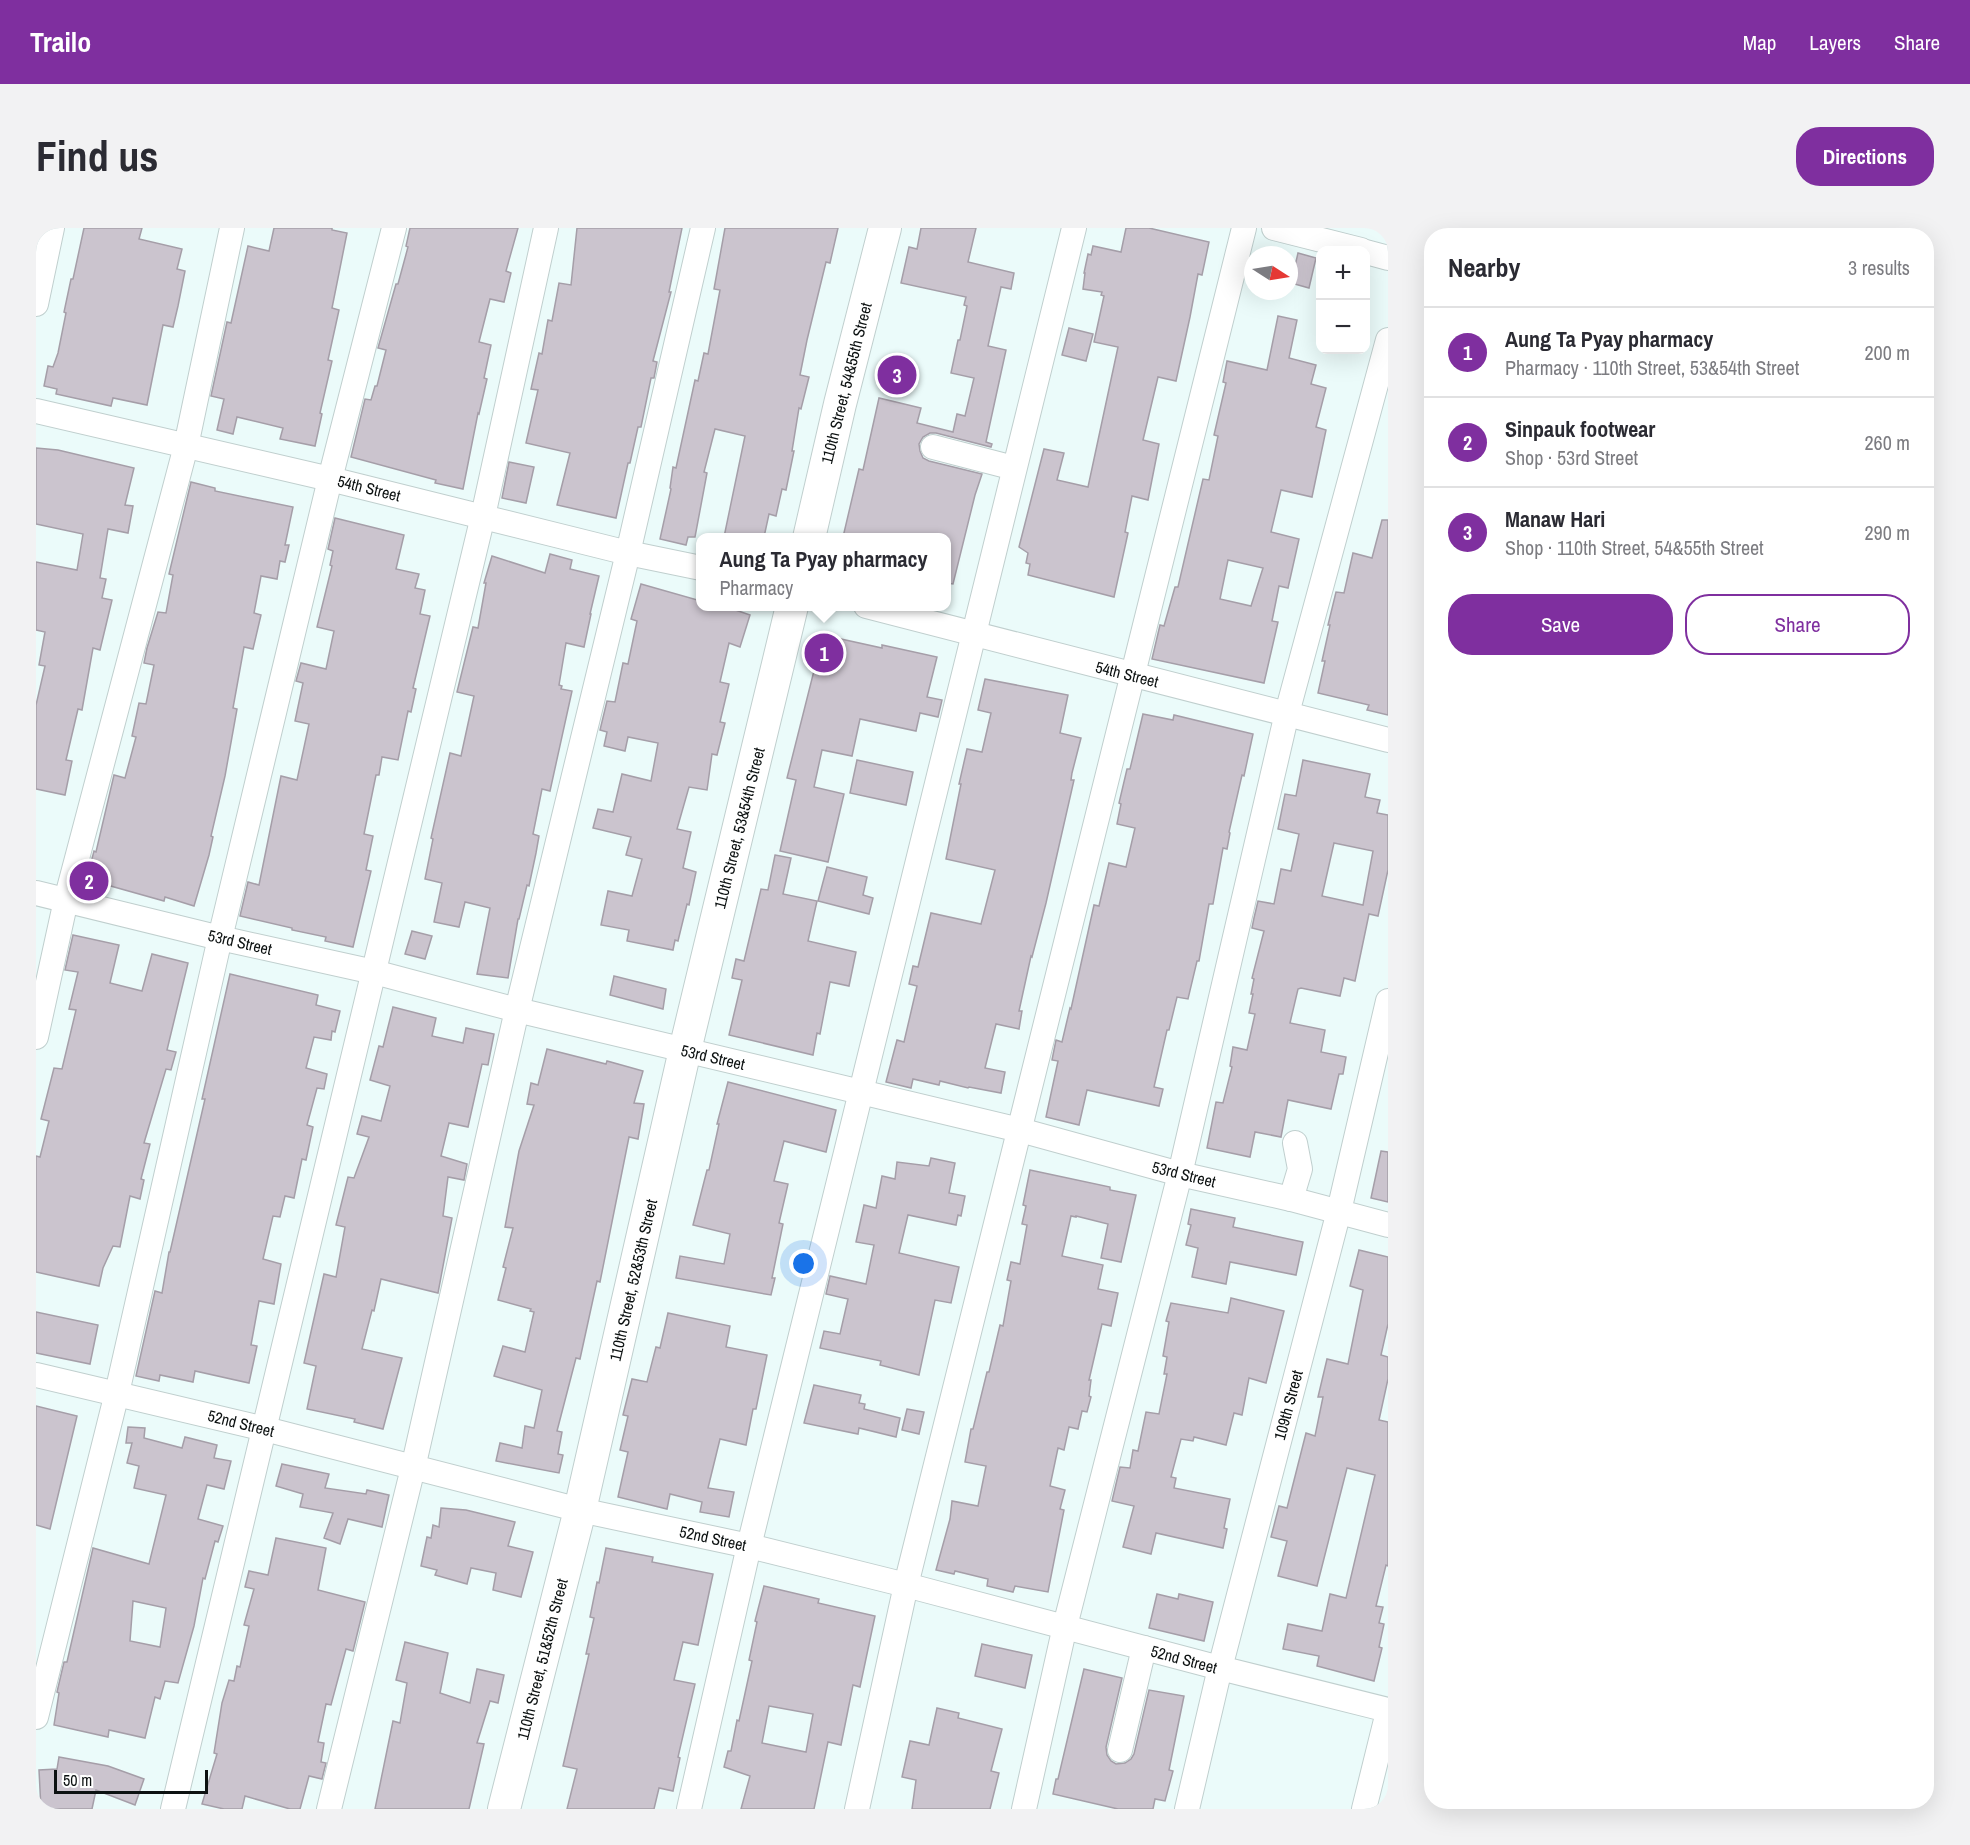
<!DOCTYPE html>
<meta charset="utf-8">
<style>
body{margin:0;font-family:"Archivo Narrow",sans-serif;background:#f2f2f3;color:#2b2b33}
.controls{position:absolute;right:18px;top:18px;display:grid;overflow:hidden;border-radius:12px;box-shadow:0 6px 24px #0002}
.controls button{width:54px;height:54px;display:grid;place-items:center;padding:0;border:0;border-bottom:2px solid #e1e1e2;background:#fff;color:#2b2b33;font:30px sans-serif}
.compass{position:absolute;left:1208px;top:18px;width:54px;height:54px;border-radius:50%;background:#fff;box-shadow:0 6px 24px #0002;rotate:102deg}
.scale{position:absolute;left:18px;bottom:15px;width:154px;box-sizing:border-box;padding-left:6px;border:3px solid #0c1111;border-top:0;font-size:16px;line-height:21px;white-space:nowrap;color:#0c1111;-webkit-text-stroke:4px #fff;paint-order:stroke}
.you{position:absolute;left:768px;top:1036px;width:21px;height:21px;margin:-15px;border:4px solid #fff;border-radius:50%;background:#1a73e8;box-shadow:0 0 0 9px #1a73e833}
.badge{display:grid;place-items:center;width:39px;height:39px;border-radius:50%;background:#7f2f9f;color:#fff;font-size:20px;font-weight:700}
.pin{position:absolute;translate:-50% -50%;border:3px solid #fff;box-shadow:0 2px 6px #0006}
.popup{position:absolute;left:660px;top:305px;width:255px;height:78px;box-sizing:border-box;display:grid;place-content:center;border-radius:12px;background:#fff;filter:drop-shadow(0 2px 4px #0005);font-size:20px;white-space:nowrap;color:#7c7c81}
.popup b{font-size:22px;color:#2b2b33}
.popup::after{content:'';position:absolute;left:50%;top:100%;margin-left:-12px;border:12px solid transparent;border-top-color:#fff}
.list{margin:0;padding:0;list-style:none}
h2{display:flex;justify-content:space-between;align-items:center;height:78px;margin:0;padding:0 24px;font-size:26px}
h2 small{font-size:20px;font-weight:400;color:#7c7c81}
.list li{display:grid;grid-template-columns:39px 1fr auto;gap:18px;align-items:center;box-sizing:border-box;height:90px;padding:0 24px;border-top:2px solid #e1e1e2}
.list b{display:block;font-size:22px;white-space:nowrap}
.list p{margin:0;font-size:20px;white-space:nowrap;color:#7c7c81}
.list em{font-size:20px;font-style:normal;color:#7c7c81}
.actions{display:flex;gap:12px;padding:18px 24px}
.actions a{flex:1;padding:14px 0;border:2px solid #7f2f9f;border-radius:24px;text-align:center;font-size:21px;color:#7f2f9f}
.actions .main{background:#7f2f9f;color:#fff}
.map{position:relative;flex:none;width:1352px;height:1581px;overflow:hidden;border-radius:24px}
header{display:flex;align-items:center;gap:36px;box-sizing:border-box;height:84px;padding:0 30px;background:#7f2f9f;color:#fff}
header strong{font-size:28px}
nav{display:flex;gap:33px;margin-inline-start:auto;font-size:21px}
.intro{display:flex;align-items:center;justify-content:space-between;box-sizing:border-box;height:144px;padding:0 36px}
h1{margin:0;font-size:42px}
.button{padding:15px 27px;border-radius:24px;background:#7f2f9f;color:#fff;font-size:21px;font-weight:700}
main{display:flex;gap:36px;padding:0 36px}
aside{flex:1;background:#fff;border-radius:24px;box-shadow:0 6px 24px #0002}
.map>svg:first-child{display:block}
</style>
<header>
<strong>Trailo</strong>
<nav><a>Map</a><a>Layers</a><a>Share</a></nav>
</header>
<div class="intro"><h1>Find us</h1><a class="button">Directions</a></div>
<main>
<div class="map">
<svg width="1352" height="1581" viewBox="0 0 1352 1581">
<rect width="100%" height="100%" fill="#ebfbfa"/>
<g fill="#cbc4ce" stroke="#a59ea8" stroke-width="1.5" fill-rule="evenodd">
<polygon points="48,0 106,0 103,11 146,21 141,41 149,43 142,78 137,99 127,97 111,177 77,170 75,178 20,166 21,161 8,158 12,138 17,139 22,125 30,85 28,84 35,51 37,51"/>
<polygon points="238,0 296,0 296,2 311,5 296,80 303,82 292,132 296,133 284,185 286,186 279,218 244,211 247,200 201,189 197,206 181,202 188,171 175,168 191,94 195,95 212,18 233,23"/>
<polygon points="374,0 482,0 470,43 475,45 468,74 454,71 443,114 455,117 448,150 451,151 443,186 442,185 427,261 399,255 400,252 315,229 329,171 335,172 339,158 341,158 350,122 342,120 360,56 362,56 372,19 370,18"/>
<polygon points="541,0 646,0 633,64 635,64 617,133 621,134 618,150 615,150 605,199 602,199 594,235 592,235 580,290 521,277 534,225 490,215 502,162 495,161 503,125 506,126 512,92 516,93 523,55 535,57"/>
<polygon points="689,0 802,0 794,35 790,34 771,112 764,147 773,149 765,181 763,180 756,223 758,223 750,262 746,261 740,288 733,286 728,309 688,309 709,208 679,201 668,244 671,245 659,309 652,309 650,317 624,311 635,261 634,260 637,239 640,240 659,152 662,153 668,125 672,126 684,62 678,61"/>
<polygon points="885,0 940,0 932,34 978,45 975,61 965,59 952,118 970,122 950,214 956,216 955,219 900,205 894,205 887,209 883,216 884,223 887,230 893,233 946,246 939,267 917,356 911,355 911,309 807,309 823,241 827,242 843,170 885,180 881,195 917,204 921,186 929,188 938,150 915,145 922,112 924,112 931,78 928,77 930,69 865,55 873,19 881,21"/>
<polygon points="1090,0 1113,0 1173,14 1166,47 1162,46 1154,89 1140,153 1122,149 1107,212 1123,216 1112,272 1096,268 1089,304 1092,305 1078,369 992,347 994,336 990,335 992,325 983,319 1008,221 1028,225 1021,252 1052,259 1082,119 1058,114 1068,68 1065,67 1066,64 1047,61 1049,45 1048,45 1052,26 1055,27 1057,18 1085,24"/>
<polygon points="1262,25 1280,30 1273,60 1255,55"/>
<path d="M 1242,88 L 1261,92 L 1253,130 L 1280,137 L 1275,156 L 1290,160 L 1280,199 L 1290,202 L 1276,269 L 1245,262 L 1235,304 L 1263,311 L 1252,360 L 1243,358 L 1236,393 L 1242,394 L 1228,455 L 1116,431 L 1124,397 L 1128,398 L 1139,359 L 1142,359 L 1167,251 L 1173,252 L 1182,208 L 1178,207 L 1190,155 L 1187,154 L 1191,133 L 1231,142 ZM 1192,332 L 1227,340 L 1215,378 L 1184,371 Z"/>
<polygon points="1033,100 1057,106 1050,133 1026,127"/>
<polygon points="0,220 22,222 98,240 89,277 97,278 92,305 72,301 64,350 70,351 66,370 76,372 64,422 57,420 46,482 42,481 30,532 36,533 29,567 0,561 0,477 9,438 3,437 9,404 0,402 0,334 41,342 47,306 0,296"/>
<polygon points="473,234 498,239 490,275 466,270"/>
<polygon points="155,254 179,260 179,263 257,279 249,317 253,317 249,334 244,333 241,351 225,348 218,385 225,387 217,421 208,419 197,480 201,481 189,548 175,608 177,609 173,627 158,678 129,669 128,673 71,657 70,663 49,657 58,623 60,624 78,547 89,550 100,509 96,508 103,475 110,476 118,437 108,435 111,420 122,384 130,385 137,347 133,346"/>
<polygon points="299,290 368,307 360,341 383,346 379,360 389,362 384,386 394,388 377,460 380,461 375,484 372,483 362,532 346,529 343,547 340,547 328,606 337,608 330,642 335,643 317,719 289,713 290,709 256,702 256,700 204,688 212,654 223,657 245,548 261,552 273,496 259,493 267,455 260,453 265,435 290,441 298,403 281,399 296,338 294,337 297,323 292,321"/>
<polygon points="1346,292 1352,292 1352,487 1331,482 1333,477 1282,465 1289,433 1286,433 1294,397 1292,397 1300,364 1308,365 1317,325 1336,330"/>
<polygon points="514,326 536,332 534,341 563,348 554,386 555,386 548,419 530,415 523,457 526,458 525,461 536,463 514,563 506,561 497,606 503,608 500,625 493,658 491,657 483,691 482,691 472,750 441,746 454,680 429,674 423,699 398,694 406,655 389,651 397,611 395,610 414,525 425,528 438,468 421,464 437,399 442,400 450,355 448,355 456,328 509,345"/>
<polygon points="605,356 665,373 665,378 688,378 714,387 704,419 693,415 684,454 693,456 684,494 689,495 681,527 676,526 671,562 653,559 641,601 655,604 647,640 660,644 653,677 651,676 642,713 639,712 637,722 591,713 593,702 565,697 572,663 596,668 606,631 590,627 595,609 557,600 562,581 577,584 586,546 615,553 622,515 592,509 589,523 568,518 571,504 564,502 571,473 579,474 587,435 592,436 601,393 595,391"/>
<polygon points="787,407 846,420 846,417 901,429 891,469 906,472 902,489 884,485 880,503 824,491 816,528 786,522 778,559 808,566 792,634 744,623 760,552 751,550"/>
<polygon points="949,451 1032,467 1024,505 1045,510 1036,545 1035,552 1038,552 1010,675 996,729 995,728 983,783 986,783 983,801 960,796 949,840 969,844 965,865 933,859 932,860 904,853 903,857 877,851 875,860 850,854 861,812 868,814 881,758 873,756 877,738 882,739 895,685 945,696 959,642 910,631 925,556 923,556 931,521 946,524 955,485 942,482"/>
<polygon points="1107,486 1137,492 1138,487 1217,506 1208,548 1206,547 1193,604 1194,605 1191,621 1187,620 1177,676 1173,676 1163,733 1161,733 1152,771 1141,769 1133,802 1131,802 1118,859 1127,861 1123,878 1051,862 1043,897 1010,889 1022,833 1016,832 1020,812 1026,814 1034,780 1035,781 1058,677 1063,678 1073,635 1090,639 1099,600 1081,596 1085,576 1083,575 1091,541 1094,541"/>
<polygon points="821,532 877,544 870,577 814,565"/>
<path d="M 1267,532 L 1334,546 L 1329,569 L 1344,572 L 1341,585 L 1352,587 L 1352,642 L 1342,688 L 1333,686 L 1319,753 L 1308,750 L 1304,768 L 1265,760 L 1262,761 L 1254,795 L 1289,802 L 1285,824 L 1310,829 L 1307,846 L 1303,846 L 1295,881 L 1252,872 L 1245,909 L 1219,904 L 1214,929 L 1171,920 L 1180,874 L 1187,875 L 1196,839 L 1194,838 L 1197,819 L 1211,822 L 1219,786 L 1213,785 L 1217,766 L 1215,766 L 1218,751 L 1216,750 L 1228,703 L 1216,700 L 1218,690 L 1222,673 L 1238,676 L 1245,641 L 1255,643 L 1263,606 L 1242,601 L 1249,566 L 1260,568 ZM 1298,615 L 1337,623 L 1327,677 L 1286,668 Z"/>
<polygon points="739,627 755,630 747,666 781,673 772,713 820,724 813,758 794,754 784,806 781,805 777,827 693,807 706,752 696,750 700,731 708,733 725,661 732,662"/>
<polygon points="791,639 831,649 827,667 837,670 833,686 782,673"/>
<polygon points="376,703 396,708 389,731 369,726"/>
<polygon points="37,707 83,717 74,755 106,763 116,726 152,735 131,822 140,824 135,842 130,841 108,915 114,916 105,951 108,952 104,971 94,968 84,1019 77,1018 67,1040 63,1058 0,1044 0,928 4,929 13,893 5,891 18,840 26,841 40,782 33,781 42,744 29,742"/>
<polygon points="194,746 282,767 280,777 304,783 299,804 296,803 295,812 278,809 270,840 291,846 288,861 281,860 271,897 277,899 270,932 266,931 258,970 249,968 244,989 237,988 227,1031 245,1036 238,1076 223,1073 215,1117 221,1118 213,1155 159,1143 157,1154 124,1147 123,1153 100,1148 119,1063 126,1065 133,1024 134,1024 169,871 166,871"/>
<polygon points="578,748 630,761 627,781 574,767"/>
<polygon points="357,779 400,790 396,808 427,815 430,800 458,806 452,837 446,836 432,899 413,895 405,928 431,936 428,952 412,949 407,988 416,990 402,1065 345,1051 338,1083 336,1082 326,1121 366,1130 347,1201 318,1194 319,1191 271,1181 280,1138 268,1135 288,1046 300,1049 309,999 300,997 312,949 318,950 333,909 321,906 326,888 345,893 354,858 334,852 343,818 347,819"/>
<polygon points="511,821 570,836 571,833 607,843 598,875 608,876 602,911 593,909 564,1054 561,1053 544,1131 540,1130 521,1203 526,1204 522,1226 527,1227 523,1245 460,1233 464,1215 486,1220 489,1198 498,1200 506,1162 458,1148 467,1118 489,1124 498,1084 494,1083 495,1081 462,1072 470,1040 467,1039 477,1000 469,999 483,923 498,877 491,876 495,855 502,857"/>
<polygon points="692,854 800,882 790,924 748,913 738,953 752,956 743,995 747,996 736,1050 739,1050 735,1067 640,1050 644,1028 688,1036 694,1006 657,997 671,942 673,942 683,896 681,896"/>
<polygon points="1345,923 1352,924 1352,974 1335,970"/>
<polygon points="895,930 919,935 913,965 929,968 925,988 922,987 920,997 872,987 863,1025 923,1039 915,1075 899,1072 883,1147 844,1137 845,1133 784,1120 788,1103 804,1106 812,1071 790,1066 794,1048 830,1056 838,1017 820,1014 828,977 840,980 846,948 859,951 861,934 893,938"/>
<polygon points="994,942 1074,959 1074,962 1100,967 1085,1034 1065,1030 1072,996 1040,988 1040,989 1035,988 1026,1028 1067,1037 1062,1061 1082,1065 1075,1098 1066,1096 1053,1152 1055,1152 1053,1168 1055,1169 1051,1184 1046,1183 1042,1201 1033,1199 1028,1222 1022,1220 1014,1258 1029,1262 1024,1281 1028,1282 1012,1364 979,1358 977,1364 951,1358 952,1351 919,1343 918,1346 900,1342 914,1291 916,1273 942,1278 950,1238 929,1234 935,1201 937,1201 951,1144 953,1144 964,1097 967,1098 975,1053 971,1052 975,1034 984,1036 991,997 986,996 990,978 987,977"/>
<polygon points="1155,981 1199,990 1197,999 1267,1014 1260,1047 1194,1034 1190,1056 1156,1049 1162,1020 1150,1017 1155,997 1152,996"/>
<polygon points="1323,1022 1352,1029 1352,1096 1345,1127 1352,1129 1352,1151 1343,1192 1352,1194 1352,1338 1350,1337 1340,1378 1347,1379 1343,1395 1348,1396 1343,1419 1346,1420 1338,1453 1281,1438 1283,1428 1247,1421 1252,1396 1286,1403 1294,1366 1310,1370 1339,1247 1311,1240 1281,1358 1242,1348 1251,1313 1235,1309 1243,1278 1251,1280 1270,1205 1279,1208 1287,1169 1282,1169 1291,1131 1312,1136 1327,1062 1314,1058"/>
<polygon points="1195,1070 1248,1083 1230,1155 1213,1150 1206,1187 1198,1185 1190,1217 1158,1209 1157,1213 1145,1211 1135,1249 1140,1250 1138,1260 1194,1271 1188,1300 1191,1301 1187,1320 1120,1305 1115,1326 1087,1319 1098,1278 1076,1273 1084,1239 1094,1240 1097,1222 1102,1223 1110,1184 1123,1186 1131,1146 1128,1146 1131,1129 1127,1128 1133,1094 1130,1093 1135,1075 1192,1085"/>
<polygon points="0,1084 62,1097 54,1136 0,1125"/>
<polygon points="632,1085 694,1098 690,1119 731,1127 720,1181 717,1181 710,1217 684,1211 672,1260 698,1264 693,1289 664,1284 666,1274 634,1266 631,1281 582,1269 592,1224 584,1222 592,1188 587,1187 596,1151 611,1154 620,1119 624,1120"/>
<polygon points="778,1157 825,1167 823,1175 829,1176 828,1181 864,1190 860,1209 823,1200 822,1206 768,1195"/>
<polygon points="0,1178 41,1188 14,1301 0,1297"/>
<polygon points="871,1181 888,1184 883,1206 866,1202"/>
<path d="M 92,1199 L 109,1200 L 108,1210 L 146,1220 L 149,1209 L 181,1217 L 178,1230 L 195,1233 L 188,1261 L 171,1257 L 162,1291 L 187,1298 L 182,1314 L 179,1313 L 169,1351 L 167,1350 L 158,1398 L 142,1455 L 129,1453 L 124,1471 L 119,1469 L 109,1510 L 73,1502 L 72,1509 L 18,1497 L 23,1465 L 21,1464 L 28,1434 L 31,1434 L 57,1320 L 113,1336 L 130,1267 L 98,1260 L 103,1238 L 91,1235 L 96,1215 L 90,1215 ZM 97,1373 L 130,1380 L 124,1419 L 94,1413 Z"/>
<polygon points="246,1236 293,1246 289,1260 330,1266 331,1262 353,1267 346,1299 312,1291 304,1316 288,1310 297,1285 264,1279 267,1266 240,1258"/>
<polygon points="405,1280 430,1282 479,1294 472,1318 497,1324 485,1369 457,1362 460,1345 435,1340 431,1356 399,1347 401,1342 385,1338 391,1309 395,1310 397,1297 403,1299"/>
<polygon points="240,1310 290,1320 282,1362 329,1374 317,1423 310,1421 295,1477 290,1476 282,1514 288,1515 285,1534 290,1535 286,1551 273,1548 264,1581 254,1581 209,1568 206,1581 188,1581 166,1576 181,1526 178,1525 186,1475 193,1452 198,1453 201,1438 204,1439 213,1398 208,1397 218,1361 209,1359 213,1343 232,1347"/>
<polygon points="570,1320 617,1329 616,1334 677,1346 662,1417 647,1414 638,1452 659,1456 642,1529 644,1530 637,1563 623,1560 618,1581 531,1581 541,1541 527,1538 553,1426 550,1426 558,1390 554,1389 561,1354 563,1355"/>
<path d="M 728,1358 L 783,1371 L 782,1375 L 839,1388 L 824,1459 L 817,1457 L 805,1517 L 792,1514 L 778,1581 L 705,1581 L 714,1548 L 688,1539 L 692,1523 L 695,1523 L 701,1492 L 703,1493 L 708,1470 L 716,1433 L 713,1432 L 721,1394 L 719,1393 ZM 733,1478 L 777,1486 L 770,1524 L 726,1515 Z"/>
<polygon points="1121,1366 1142,1371 1143,1366 1177,1374 1168,1413 1113,1400"/>
<polygon points="369,1414 412,1425 404,1465 434,1475 441,1441 468,1447 462,1475 454,1473 441,1515 448,1516 433,1581 339,1581 357,1493 364,1495 371,1455 360,1452"/>
<polygon points="946,1416 996,1427 989,1460 939,1448"/>
<polygon points="1048,1441 1086,1450 1070,1519 1071,1527 1075,1533 1080,1536 1089,1535 1095,1531 1098,1526 1113,1462 1148,1468 1133,1542 1137,1543 1129,1573 1119,1571 1117,1581 1082,1581 1017,1566 1020,1551 1022,1551"/>
<polygon points="901,1480 923,1485 922,1490 966,1501 955,1543 963,1545 954,1581 876,1581 880,1552 866,1549 874,1513 893,1517"/>
<polygon points="23,1529 72,1538 108,1551 99,1577 60,1562 56,1581 5,1581 3,1542 21,1541"/>
</g>
<g fill="none" stroke-linecap="round" stroke-linejoin="round">
<defs>
<g id="minor">
<polyline points="1238,0 1325,22"/>
<polyline points="1330,24 1352,30"/>
<polyline points="0,76 16,0"/>
<polyline points="0,183 294,251 592,325 665,340"/>
<polyline points="897,219 978,240"/>
<polyline points="830,378 1352,512"/>
<polyline points="0,665 184,710 338,744 481,782 984,902 1144,946 1255,971 1352,997"/>
<polyline points="0,809 30,672 150,218 196,0"/>
<polyline points="1255,971 1264,941 1259,915"/>
<polyline points="0,1147 229,1201 544,1282 713,1318 870,1357 1184,1440 1352,1482"/>
<polyline points="0,1489 81,1165 184,710 294,251 358,0"/>
<polyline points="1084,1522 1108,1420"/>
<polyline points="137,1581 447,288 510,0"/>
<polyline points="293,1581 377,1240 481,782 592,325 667,0"/>
<polyline points="653,1581 713,1318 1038,0"/>
<polyline points="821,1581 870,1357 1208,0"/>
<polyline points="988,1581 1029,1398 1144,946 1251,485 1352,112"/>
<polyline points="1151,1581 1184,1440 1303,983 1352,773"/>
<polyline points="1328,1581 1352,1484"/>
</g>
<g id="major">
<polyline points="773,310 804,176 849,0"/>
<polyline points="468,1581 544,1282 649,822 756,378"/>
</g>
</defs>
<use href="#minor" stroke="#c0cfce" stroke-width="26"/>
<use href="#major" stroke="#c0cfce" stroke-width="34"/>
<use href="#minor" stroke="#fff" stroke-width="24"/>
<use href="#major" stroke="#fff" stroke-width="32"/>
</g>
<g text-anchor="middle" stroke-width="4.5" stroke-linejoin="round" paint-order="stroke">
<g font-size="16" fill="#0c1111" stroke="#fff">
<text transform="translate(810 155) rotate(-76)" y="6">110th Street, 54&amp;55th Street</text>
<text transform="translate(333 260) rotate(14)" y="6">54th Street</text>
<text transform="translate(1091 446) rotate(14)" y="6">54th Street</text>
<text transform="translate(703 600) rotate(-76)" y="6">110th Street, 53&amp;54th Street</text>
<text transform="translate(204 714) rotate(13)" y="6">53rd Street</text>
<text transform="translate(677 829) rotate(13)" y="6">53rd Street</text>
<text transform="translate(1148 946) rotate(14)" y="6">53rd Street</text>
<text transform="translate(597 1052) rotate(-77)" y="6">110th Street, 52&amp;53th Street</text>
<text transform="translate(1252 1177) rotate(-75)" y="6">109th Street</text>
<text transform="translate(205 1195) rotate(14)" y="6">52nd Street</text>
<text transform="translate(677 1310) rotate(12)" y="6">52nd Street</text>
<text transform="translate(506 1431) rotate(-76)" y="6">110th Street, 51&amp;52th Street</text>
<text transform="translate(1148 1431) rotate(15)" y="6">52nd Street</text>
</g>
</g>
</svg>
<div class="controls">
<button>+</button>
<button>−</button>
</div>
<svg class="compass" viewBox="-18 -18 36 36"><path d="M0-13l5 13h-10z" fill="#e53935"/><path d="M0 13l5-13h-10z" fill="#7c7c81"/></svg>
<div class="scale">50 m</div>
<div class="you"></div>
<div class="pin badge" style="left:788px;top:425px">1</div>
<div class="popup"><b>Aung Ta Pyay pharmacy</b>Pharmacy</div>
<div class="pin badge" style="left:53px;top:653px">2</div>
<div class="pin badge" style="left:861px;top:147px">3</div>
</div>
<aside>
<h2>Nearby<small>3 results</small></h2>
<ul class="list">
<li><span class="badge">1</span><div><b>Aung Ta Pyay pharmacy</b><p>Pharmacy · 110th Street, 53&amp;54th Street</p></div><em>200 m</em></li>
<li><span class="badge">2</span><div><b>Sinpauk footwear</b><p>Shop · 53rd Street</p></div><em>260 m</em></li>
<li><span class="badge">3</span><div><b>Manaw Hari</b><p>Shop · 110th Street, 54&amp;55th Street</p></div><em>290 m</em></li>
</ul>
<div class="actions"><a class="main">Save</a><a>Share</a></div>
</aside>
</main>
